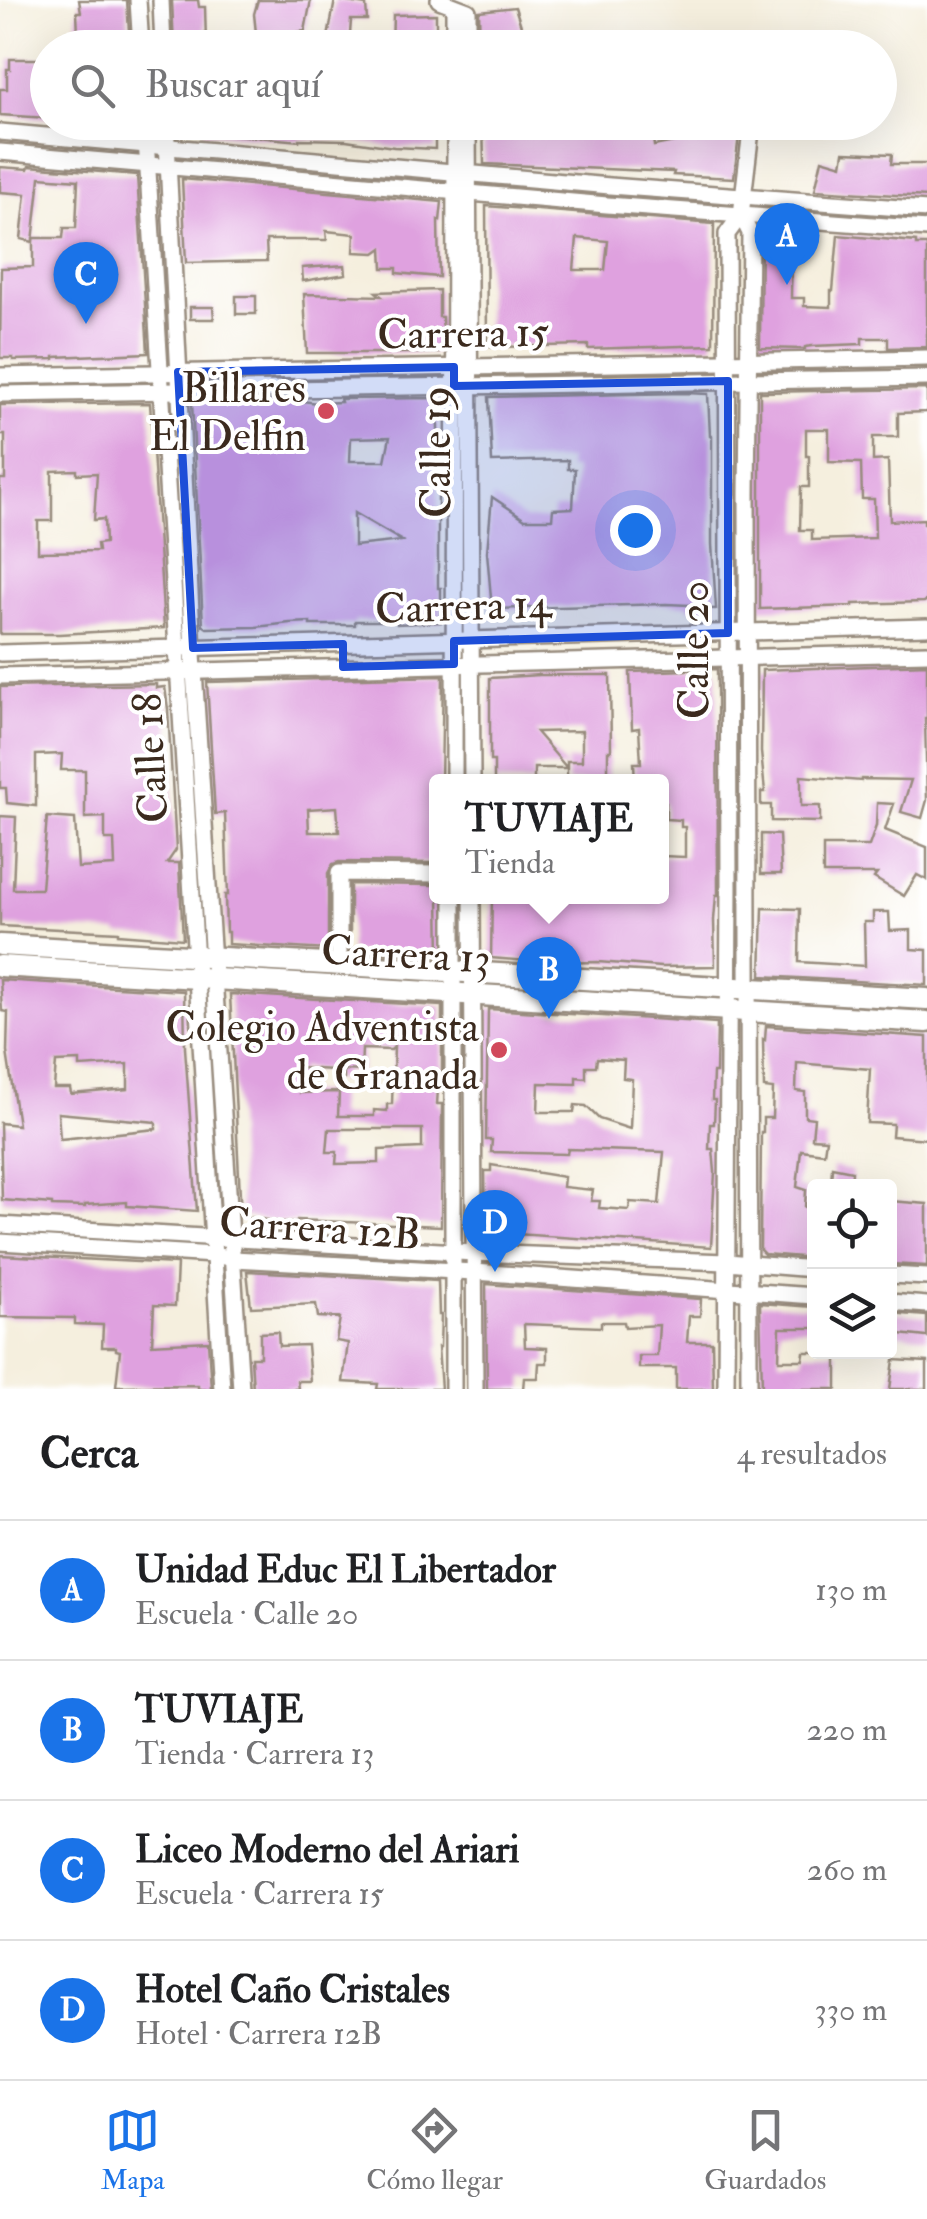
<!DOCTYPE html>
<html lang="es">
<meta charset="utf-8">
<style>
body{margin:0;font-family:"IM FELL Double Pica",serif;background:#f6f6f6;color:#202124}
.controls{position:absolute;right:30px;bottom:30px;display:grid;overflow:hidden;border-radius:10px;box-shadow:0 10px 40px #0002}
.controls button{width:90px;height:90px;display:grid;place-items:center;padding:0;border:0;border-bottom:2px solid #e0e0e0;background:#fff;color:#202124;font:50px sans-serif}
.you{position:absolute;left:635px;top:530px;width:35px;height:35px;margin:-25px;border:8px solid #fff;border-radius:50%;background:#1a73e8;box-shadow:0 0 0 15px #1a73e833}
.badge{display:grid;place-items:center;width:65px;height:65px;border-radius:50%;background:#1a73e8;color:#fff;font-size:32px;font-weight:700}
.pin{position:absolute;translate:-50% -82px;filter:drop-shadow(0 2px 5px #0008)}
.pin::after{content:'';position:absolute;top:52px;width:35px;height:30px;background:inherit;clip-path:polygon(0 0,100% 0,50% 100%)}
.popup{position:absolute;left:429px;top:774px;width:240px;height:130px;box-sizing:border-box;display:grid;place-content:center;border-radius:10px;background:#fff;filter:drop-shadow(0 2px 8px #0005);font-size:32px;white-space:nowrap;color:#757577}
.popup b{font-size:38px;color:#202124}
.popup::after{content:'';position:absolute;left:50%;top:100%;margin-left:-20px;border:20px solid transparent;border-top-color:#fff}
.list{margin:0;padding:0;list-style:none}
h2{display:flex;justify-content:space-between;align-items:center;height:130px;margin:0;padding:0 40px;font-size:42px}
h2 small{font-size:32px;font-weight:400;color:#757577}
.list li{display:grid;grid-template-columns:65px 1fr auto;gap:30px;align-items:center;box-sizing:border-box;height:140px;padding:0 40px;border-top:2px solid #e0e0e0}
.list b{display:block;font-size:38px;white-space:nowrap}
.list p{margin:0;font-size:32px;white-space:nowrap;color:#757577}
.list em{font-size:32px;font-style:normal;color:#757577}
.icon{flex:none;width:55px;height:55px;fill:none;stroke:currentColor;stroke-width:2;stroke-linecap:round;stroke-linejoin:round}
.map{position:relative;flex:none;width:927px;height:1389px;overflow:hidden}
.search{position:absolute;background:#fff;box-shadow:0 10px 40px #0002;left:30px;right:30px;top:30px;height:110px;display:flex;align-items:center;gap:25px;box-sizing:border-box;padding:0 35px;border-radius:55px;color:#757577;font-size:38px}
.sheet{height:690px;background:#fff}
nav{display:flex;justify-content:space-around;align-items:center;box-sizing:border-box;height:140px;border-top:2px solid #e0e0e0;background:#fff;font-size:28px;color:#757577}
nav a{display:grid;justify-items:center;gap:5px}
nav .on{color:#1a73e8}
.map>svg:first-child{display:block}
</style>
<div class="map">
<svg width="927" height="1389" viewBox="0 0 927 1389">
<rect width="100%" height="100%" fill="#fff"/>
<filter id="ink" filterUnits="userSpaceOnUse"><feTurbulence type="fractalNoise" baseFrequency=".01" numOctaves="2"/><feDisplacementMap in="SourceGraphic" scale="20" xChannelSelector="R" yChannelSelector="G"/><feConvolveMatrix kernelMatrix="1 2 1 2 8 2 1 2 1" color-interpolation-filters="sRGB"/></filter>
<filter id="wash" filterUnits="userSpaceOnUse"><feTurbulence type="fractalNoise" baseFrequency=".0048" numOctaves="4" result="noise"/><feDisplacementMap in="SourceGraphic" scale="40" xChannelSelector="R" yChannelSelector="G"/><feGaussianBlur stdDeviation="2.25" result="paint"/><feColorMatrix in="noise" values="0 0 0 0 0 0 0 0 0 0 0 0 0 0 0 0 0 1.4 0 .05"/><feComposite in="paint" operator="in"/></filter>
<g filter="url(#wash)">
<rect width="100%" height="100%" fill="#f5efde"/>
<g id="blocks">
<g fill="#dfa1df" fill-rule="evenodd">
<polygon points="79,0 127,0 130,48 63,48 61,37 78,34 77,12 81,12"/>
<polygon points="172,0 198,0 199,7 205,7 206,42 202,42 202,47 174,48"/>
<polygon points="258,0 311,0 305,31 283,34 256,33 254,14"/>
<polygon points="335,0 366,5 367,20 351,20 349,48 326,48"/>
<polygon points="515,7 528,48 480,48 479,11"/>
<polygon points="436,14 436,41 430,41 430,48 392,48 393,15"/>
<polygon points="10,59 41,59 41,70 48,70 48,118 0,115 0,89 7,89 7,69 10,69"/>
<polygon points="203,122 397,122 397,125 435,126 435,149 394,147 346,140 299,139 299,141 203,132"/>
<polygon points="483,122 624,122 624,131 653,139 654,146 679,141 679,139 719,140 721,122 740,126 734,178 673,175 674,172 484,164"/>
<polygon points="844,152 892,154 891,164 927,164 927,197 815,190 822,159 842,165"/>
<polygon points="29,166 137,175 148,353 54,357 54,359 13,360 13,358 0,358 1,268 33,267 33,238 63,238 64,228 76,228 78,180 40,177 33,242 21,239 26,194 0,192 0,167 28,169"/>
<polygon points="182,179 442,202 440,221 438,220 439,277 397,273 397,268 383,268 382,248 375,253 354,252 355,234 326,231 327,240 266,240 267,261 186,263"/>
<path d="M 486,206 L 714,224 L 713,345 L 588,349 L 588,345 L 491,347 L 487,343 ZM 577,238 L 608,241 L 605,270 L 574,270 Z"/>
<polygon points="761,229 792,232 791,298 804,298 804,306 831,307 831,291 833,291 838,235 916,242 916,245 927,245 927,347 888,348 888,338 862,338 862,344 812,346 805,347 805,349 760,348"/>
<polygon points="345,265 346,274 303,281 302,268"/>
<polygon points="439,290 439,317 442,317 443,343 441,344 442,350 437,350 438,353 307,353 304,294 381,296 376,292"/>
<rect x="236" y="296" width="20" height="18"/>
<polygon points="190,307 213,307 214,319 190,319"/>
<path d="M 927,389 L 927,412 L 898,413 L 898,437 L 873,437 L 873,461 L 888,460 L 890,521 L 924,519 L 924,524 L 927,524 L 927,600 L 924,602 L 853,604 L 853,606 L 760,609 L 760,392 ZM 806,429 L 829,429 L 829,462 L 861,463 L 862,499 L 874,499 L 875,538 L 812,540 L 812,530 L 800,530 L 801,487 L 809,487 L 809,456 L 806,456 Z"/>
<polygon points="685,393 708,394 710,436 712,436 712,544 716,609 688,608 689,605 666,604 492,609 487,552 492,497 525,519 552,519 553,509 573,508 575,469 568,469 568,460 492,462 489,397"/>
<path d="M 437,398 L 439,460 L 434,460 L 434,483 L 438,483 L 438,588 L 441,588 L 441,622 L 397,624 L 397,621 L 355,621 L 355,625 L 310,625 L 310,622 L 290,623 L 256,627 L 207,628 L 203,625 L 192,402 L 295,400 L 317,403 L 341,402 L 340,399 ZM 390,437 L 385,461 L 350,461 L 351,438 ZM 354,513 L 402,541 L 354,546 Z"/>
<path d="M 150,403 L 164,628 L 59,634 L 0,634 L 0,479 L 5,479 L 5,435 L 0,435 L 0,405 ZM 77,470 L 77,474 L 97,473 L 94,520 L 104,519 L 105,543 L 97,544 L 98,551 L 38,552 L 38,521 L 52,521 L 52,471 Z"/>
<polygon points="927,664 927,718 925,718 927,800 922,818 901,812 911,780 861,779 861,781 801,776 801,806 820,806 820,822 771,821 771,805 761,805 761,792 765,792 761,752 762,670"/>
<polygon points="717,669 718,895 716,895 714,920 715,966 661,967 598,962 553,963 491,958 492,896 662,896 662,856 685,857 685,827 681,827 681,820 666,819 666,803 662,803 662,782 635,782 634,763 641,763 639,728 632,729 630,672"/>
<polygon points="540,675 610,675 611,751 608,751 608,782 567,782 567,761 582,761 582,731 536,732 567,768 534,768 534,782 494,782 494,761 490,761 490,678"/>
<path d="M 443,676 L 441,782 L 436,782 L 436,863 L 339,862 L 333,864 L 328,873 L 328,950 L 228,944 L 228,932 L 226,932 L 225,895 L 228,895 L 225,813 L 215,814 L 207,682 ZM 337,807 L 339,832 L 309,832 L 308,809 Z"/>
<polygon points="156,684 156,688 165,687 168,709 176,850 167,863 179,863 183,939 118,934 118,932 0,926 0,816 16,817 13,889 41,889 47,817 75,819 78,868 115,866 114,840 105,840 105,817 85,818 85,770 61,770 62,754 36,755 36,806 7,803 6,788 0,788 0,687"/>
<polygon points="877,803 894,804 885,830 927,847 927,880 917,875 904,896 874,878 877,874 823,874 823,846 869,846 876,826"/>
<polygon points="761,834 779,835 781,874 761,874"/>
<polygon points="350,884 436,885 436,896 439,896 440,956 350,952"/>
<polygon points="763,908 800,909 799,962 865,966 864,922 873,922 873,912 889,912 890,931 911,930 911,949 927,950 927,985 761,976"/>
<path d="M 0,980 L 184,991 L 185,1048 L 197,1211 L 127,1206 L 127,1202 L 85,1205 L 85,1207 L 52,1206 L 52,1204 L 2,1200 L 0,1123 L 18,1125 L 7,1052 L 8,1012 L 2,1011 ZM 80,1061 L 80,1067 L 128,1064 L 128,1089 L 71,1094 L 70,1088 L 54,1088 L 56,1062 ZM 58,1113 L 156,1122 L 156,1129 L 60,1139 Z"/>
<path d="M 230,994 L 442,1006 L 442,1074 L 439,1074 L 437,1104 L 442,1104 L 441,1226 L 297,1220 L 296,1222 L 280,1222 L 241,1216 ZM 394,1047 L 392,1104 L 387,1104 L 387,1111 L 374,1110 L 374,1116 L 338,1116 L 339,1092 L 300,1093 L 300,1068 L 333,1070 L 332,1079 L 344,1079 L 344,1070 L 361,1071 L 362,1049 L 391,1050 ZM 329,1129 L 422,1129 L 422,1148 L 379,1150 L 379,1163 L 336,1164 L 337,1152 L 327,1152 Z"/>
<path d="M 488,1009 L 717,1023 L 716,1073 L 713,1073 L 712,1100 L 715,1100 L 714,1124 L 710,1124 L 709,1149 L 713,1149 L 715,1172 L 711,1247 L 486,1232 L 485,1171 L 491,1171 L 491,1165 L 564,1177 L 563,1187 L 593,1190 L 591,1201 L 600,1201 L 599,1208 L 629,1210 L 630,1202 L 659,1204 L 664,1152 L 568,1149 L 567,1154 L 491,1152 L 492,1140 L 486,1140 ZM 597,1058 L 624,1060 L 623,1078 L 632,1079 L 630,1129 L 599,1119 L 586,1106 L 575,1105 L 574,1112 L 538,1112 L 539,1083 L 576,1084 L 576,1077 L 586,1078 L 586,1066 L 596,1066 Z"/>
<polygon points="766,1026 927,1037 927,1139 892,1136 893,1124 867,1123 870,1069 797,1063 796,1091 805,1092 805,1117 814,1118 812,1138 826,1139 824,1153 801,1150 797,1187 806,1190 805,1207 814,1208 814,1258 764,1254 760,1250 761,1132 763,1132 763,1118 772,1118 773,1089 764,1088 763,1039 765,1040"/>
<polygon points="832,1167 852,1171 851,1186 831,1186"/>
<polygon points="890,1201 927,1204 927,1266 890,1264"/>
<polygon points="0,1255 177,1264 175,1306 154,1305 152,1344 208,1341 211,1389 198,1389 198,1385 116,1386 120,1351 116,1350 116,1347 102,1347 103,1325 75,1324 75,1318 0,1317"/>
<polygon points="247,1271 438,1281 439,1315 441,1315 440,1347 438,1347 441,1389 377,1389 378,1384 343,1382 348,1343 336,1341 340,1318 318,1317 316,1304 251,1307"/>
<polygon points="486,1284 701,1299 700,1316 689,1316 687,1342 712,1342 713,1389 676,1389 676,1368 639,1368 639,1356 657,1356 659,1325 625,1327 624,1322 601,1322 601,1327 524,1324 525,1347 547,1348 547,1363 539,1363 538,1378 524,1378 523,1389 487,1389"/>
<polygon points="760,1303 814,1307 814,1328 780,1328 779,1360 803,1360 804,1352 837,1352 837,1389 762,1389"/>
<polygon points="890,1313 927,1316 927,1337 890,1333"/>
<polygon points="278,1332 279,1346 307,1345 310,1381 297,1381 298,1389 253,1389 251,1357 260,1357 260,1333"/>
<polygon points="894,1360 927,1362 927,1389 890,1389"/>
</g>
</g>
</g>
<g filter="url(#ink)">
<use href="#blocks" fill-opacity="0" stroke="#988c7e" stroke-width="2.5"/>
<g fill="none" stroke-linecap="round" stroke-linejoin="round">
<defs>
<g id="minor">
<polyline points="138,0 141,48"/>
<polyline points="161,0 163,48"/>
<polyline points="439,0 468,11 468,48"/>
<polyline points="454,6 454,48"/>
<polyline points="145,122 222,1389"/>
<polyline points="166,122 194,671 241,1389"/>
<polyline points="468,122 472,782"/>
<polyline points="0,132 610,186 927,210"/>
<polyline points="0,152 607,205 927,229"/>
<polyline points="741,215 750,233 747,493 749,1389"/>
<polyline points="0,376 927,358"/>
<polyline points="0,394 927,378"/>
<polyline points="0,653 927,627"/>
<polyline points="0,676 927,653"/>
<polyline points="454,782 455,122"/>
<polyline points="472,896 475,1389"/>
<polyline points="339,964 339,873 436,874"/>
<polyline points="0,1225 474,1253 727,1262 814,1269"/>
<polyline points="0,1242 214,1255 233,1259 474,1272 814,1296"/>
<polyline points="890,1275 927,1277"/>
<polyline points="890,1302 927,1305"/>
<polyline points="453,1389 453,896"/>
<polyline points="726,1389 729,886 727,234 741,215 752,122"/>
</g>
<g id="major">
<polyline points="0,945 927,999"/>
<polyline points="0,966 927,1022"/>
</g>
</defs>
<use href="#minor" stroke="#988c7e" stroke-width="20"/>
<use href="#major" stroke="#988c7e" stroke-width="25"/>
<use href="#minor" stroke="#fff" stroke-width="15"/>
<use href="#major" stroke="#fff" stroke-width="20"/>
</g>
</g>
<path fill="#1d4ed8" fill-opacity="0.2" stroke="#1d4ed8" stroke-width="8" stroke-linejoin="round" d="M 454,367 L 454,386 L 728,381 L 728,633 L 454,641 L 454,664 L 343,667 L 343,644 L 193,648 L 178,372 Z"/>
<g fill="#d1495b" stroke="#fff" stroke-width="4">
<circle cx="326" cy="411" r="10"/>
<circle cx="499" cy="1050" r="10"/>
</g>
<g text-anchor="middle" stroke-width="8" stroke-linejoin="round" paint-order="stroke">
<g font-size="42" fill="#3b2a1e" stroke="#fff">
<text transform="translate(463 332) rotate(-1)" y="15">Carrera 15</text>
<text transform="translate(435 452) rotate(-90)" y="15">Calle 19</text>
<text transform="translate(463 605) rotate(-2)" y="15">Carrera 14</text>
<text transform="translate(693 650) rotate(-90)" y="15">Calle 20</text>
<text transform="translate(149 758) rotate(-93)" y="15">Calle 18</text>
<text transform="translate(406 953) rotate(3)" y="15">Carrera 13</text>
<text transform="translate(320 1227) rotate(4)" y="15">Carrera 12B</text>
</g>
<g font-size="42" fill="#3b2a1e" stroke="#fff" text-anchor="end">
<text x="306" y="402">Billares<tspan x="306" dy="48">El Delfin</tspan></text>
<text x="479" y="1041">Colegio Adventista<tspan x="479" dy="48">de Granada</tspan></text>
</g>
</g>
</svg>
<div class="controls">
<button><svg class="icon" aria-label="locate" viewBox="0 0 24 24"><circle cx="12" cy="12" r="6"/><path d="M12 2v4M12 18v4M2 12h4M18 12h4"/></svg></button>
<button><svg class="icon" aria-label="layers" viewBox="0 0 24 24"><path d="M12 4l9 5-9 5-9-5zM3 14l9 5 9-5"/></svg></button>
</div>
<div class="you"></div>
<div class="pin badge" style="left:787px;top:285px">A</div>
<div class="pin badge" style="left:549px;top:1019px">B</div>
<div class="popup"><b>TUVIAJE</b>Tienda</div>
<div class="pin badge" style="left:86px;top:324px">C</div>
<div class="pin badge" style="left:495px;top:1272px">D</div>
<div class="search"><svg class="icon" aria-label="search" viewBox="0 0 24 24"><circle cx="10" cy="10" r="6"/><path d="M15 15l6 6"/></svg>Buscar aquí</div>
</div>
<section class="sheet">
<h2>Cerca<small>4 resultados</small></h2>
<ul class="list">
<li><span class="badge">A</span><div><b>Unidad Educ El Libertador</b><p>Escuela · Calle 20</p></div><em>130 m</em></li>
<li><span class="badge">B</span><div><b>TUVIAJE</b><p>Tienda · Carrera 13</p></div><em>220 m</em></li>
<li><span class="badge">C</span><div><b>Liceo Moderno del Ariari</b><p>Escuela · Carrera 15</p></div><em>260 m</em></li>
<li><span class="badge">D</span><div><b>Hotel Caño Cristales</b><p>Hotel · Carrera 12B</p></div><em>330 m</em></li>
</ul>
</section>
<nav>
<a class="on"><svg class="icon" aria-label="map" viewBox="0 0 24 24"><path d="M3 6l6-2 6 2 6-2v14l-6 2-6-2-6 2zM9 4v14M15 6v14"/></svg>Mapa</a>
<a><svg class="icon" aria-label="directions" viewBox="0 0 24 24"><path d="M12 3l9 9-9 9-9-9zM9 14v-3h6M13 9l2 2-2 2"/></svg>Cómo llegar</a>
<a><svg class="icon" aria-label="saved" viewBox="0 0 24 24"><path d="M7 4h10v16l-5-4-5 4z"/></svg>Guardados</a>
</nav>
